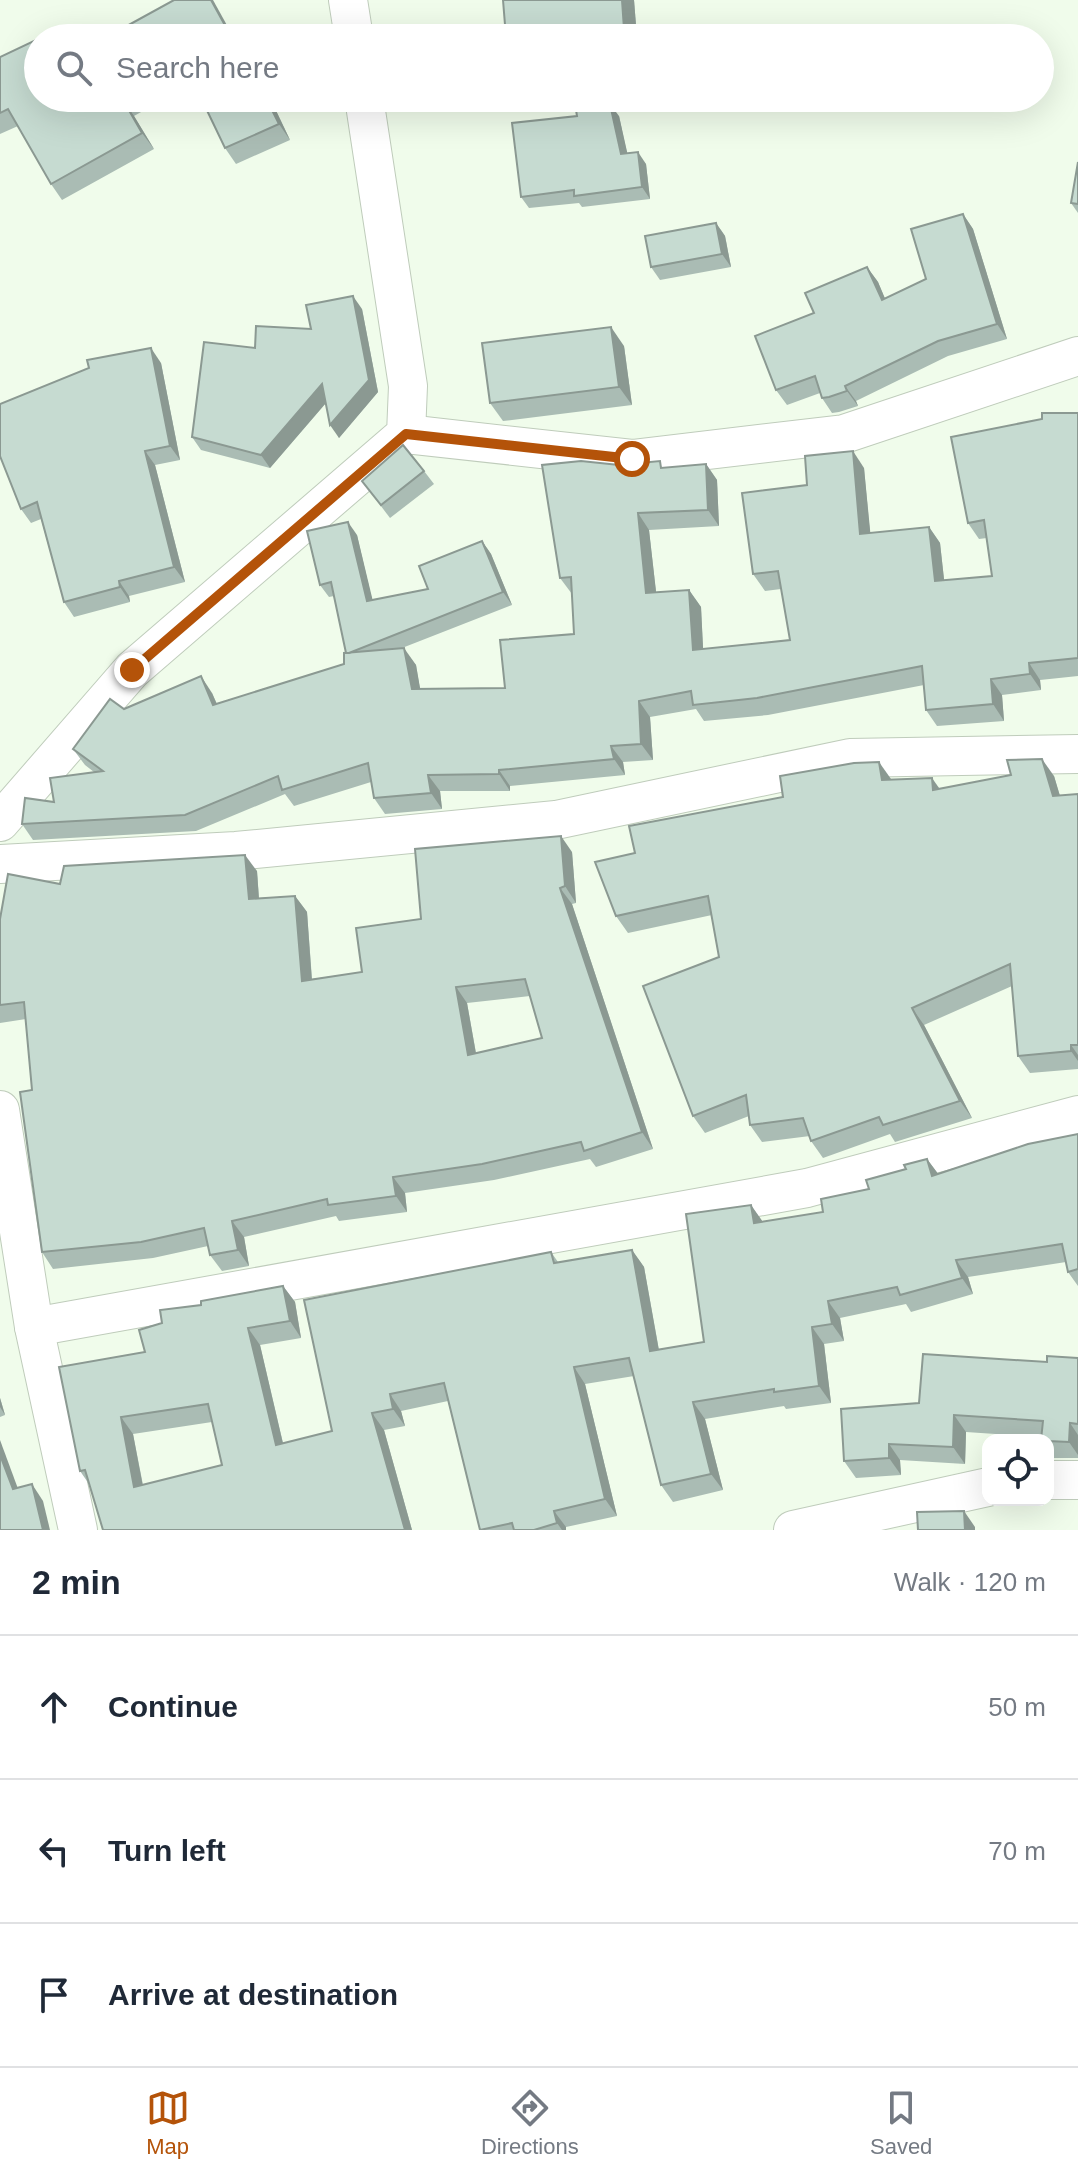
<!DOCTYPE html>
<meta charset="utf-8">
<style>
body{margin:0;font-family:Helvetica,sans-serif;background:#f2f2f3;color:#1f2937}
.controls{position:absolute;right:24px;bottom:24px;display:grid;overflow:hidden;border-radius:16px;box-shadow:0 8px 32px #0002}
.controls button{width:72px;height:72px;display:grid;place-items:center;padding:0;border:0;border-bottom:2px solid #e0e1e3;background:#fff;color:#1f2937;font:40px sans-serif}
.stop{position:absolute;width:24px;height:24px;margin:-18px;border:6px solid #b45309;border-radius:50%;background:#fff}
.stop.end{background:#b45309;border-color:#fff;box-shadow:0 2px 8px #0008}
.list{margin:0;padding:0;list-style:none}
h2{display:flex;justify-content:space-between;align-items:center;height:104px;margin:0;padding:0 32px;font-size:34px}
h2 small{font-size:26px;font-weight:400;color:#747a83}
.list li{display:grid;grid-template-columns:52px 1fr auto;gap:24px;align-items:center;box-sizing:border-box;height:144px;padding:0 32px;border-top:2px solid #e0e1e3}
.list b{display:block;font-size:30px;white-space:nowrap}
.list em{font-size:26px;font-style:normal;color:#747a83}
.icon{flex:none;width:44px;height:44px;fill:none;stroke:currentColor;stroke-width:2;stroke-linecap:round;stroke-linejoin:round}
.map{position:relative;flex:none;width:1078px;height:1530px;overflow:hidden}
.search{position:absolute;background:#fff;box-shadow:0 8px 32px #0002;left:24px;right:24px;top:24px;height:88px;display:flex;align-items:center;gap:20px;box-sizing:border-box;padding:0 28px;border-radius:44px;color:#747a83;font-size:30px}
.sheet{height:536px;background:#fff}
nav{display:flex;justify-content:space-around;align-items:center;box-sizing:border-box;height:112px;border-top:2px solid #e0e1e3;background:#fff;font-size:22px;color:#747a83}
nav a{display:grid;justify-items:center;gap:4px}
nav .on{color:#b45309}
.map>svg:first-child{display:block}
</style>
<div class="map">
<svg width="1078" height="1530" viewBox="0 0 1078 1530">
<rect width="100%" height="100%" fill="#f0fceb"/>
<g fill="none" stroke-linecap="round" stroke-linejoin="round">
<defs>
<g id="minor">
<polyline points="348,0 354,38"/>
<polyline points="406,434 632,459 844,434 1078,356"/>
<polyline points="0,822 132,670 406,434 408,386 364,98"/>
<polyline points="0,864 236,851 556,820 850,758 1078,754"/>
<polyline points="0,1110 34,1327 78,1530"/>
<polyline points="34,1327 807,1188 1078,1115"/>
<polyline points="1048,1480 1078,1480"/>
<polyline points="793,1530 988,1487"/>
</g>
</defs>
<use href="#minor" stroke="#bfccbb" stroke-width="40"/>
<use href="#minor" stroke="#fff" stroke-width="38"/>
</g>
<g fill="#aabcb4" fill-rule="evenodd">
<polygon points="634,0 637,38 506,37"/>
<polygon points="0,57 38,98 166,98 134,116 154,149 62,200 51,184 18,126 0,134"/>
<polygon points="270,98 290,140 236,164 225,148"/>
<polygon points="619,116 627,153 646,164 650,199 582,207 579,203 529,208 521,197"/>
<polygon points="1078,162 1078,213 1071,203"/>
<polygon points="963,214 973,229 1007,339 948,356 856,401 858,406 839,412 832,413 822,398 820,393 787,405 776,390 814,313 867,267 878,282 885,299 926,279"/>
<polygon points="716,223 725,236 731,267 660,280 651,267"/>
<polygon points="362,309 378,392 339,438 326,403 270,468 201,450 192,437 311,329"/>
<polygon points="624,346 632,405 503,421 490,403"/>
<polygon points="161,363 180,460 155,465 185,582 129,596 130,602 74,617 64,602 41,519 31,523 21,509"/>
<polygon points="1078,413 1078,676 1040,680 1041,690 1002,695 1004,721 937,726 926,710 924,685 768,715 704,721 696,709 650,717 653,760 623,762 625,775 510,786 510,791 440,791 442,809 385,814 374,798 371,782 294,806 285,794 196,831 33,840 22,824 94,772 85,765 73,749 124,709 212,693 217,704 344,664 346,653 334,596 329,597 320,585 357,535 372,600 428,589 482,541 491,554 512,605 402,648 416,665 420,689 505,688 574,634 572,594 560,578 619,465 664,468 706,464 717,480 719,526 649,530 656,592 689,590 701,607 703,649 790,640 781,589 765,591 753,574 807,485 864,468 870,533 929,527 940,543 944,580 992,576 987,538 979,539 968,523"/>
<polygon points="424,471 434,484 390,518 362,481"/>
<polygon points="1054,776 1060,796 1078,795 1078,1069 1030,1073 1018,1056 1012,986 924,1025 972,1118 895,1142 890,1134 823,1158 811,1141 810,1136 762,1142 750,1125 749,1116 705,1133 693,1116 719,957 712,915 628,933 616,916 635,853 891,780 939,789"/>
<path d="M 572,852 L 576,903 L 572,904 L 653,1149 L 596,1167 L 590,1159 L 494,1180 L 405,1193 L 407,1212 L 339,1221 L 336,1216 L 244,1237 L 249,1266 L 222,1271 L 210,1255 L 208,1246 L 153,1258 L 53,1269 L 42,1252 L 32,1090 L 26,1019 L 0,1023 L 0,919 L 60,884 L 257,871 L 259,898 L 295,896 L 307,912 L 312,979 L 362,972 L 421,919 ZM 530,996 L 542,1038 L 476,1053 L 467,1003 Z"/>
<path d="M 1078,1134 L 1078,1286 L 1068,1272 L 1066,1262 L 968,1277 L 973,1294 L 911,1312 L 906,1304 L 840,1318 L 844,1341 L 824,1344 L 831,1403 L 786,1409 L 784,1406 L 705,1419 L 723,1490 L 673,1502 L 661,1485 L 634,1376 L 585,1384 L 617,1516 L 566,1527 L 566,1530 L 480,1530 L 448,1401 L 401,1411 L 405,1426 L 384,1430 L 412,1530 L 103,1530 L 89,1484 L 80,1471 L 162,1323 L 201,1305 L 283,1286 L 295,1302 L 301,1338 L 260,1345 L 283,1443 L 332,1431 L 551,1252 L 558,1262 L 632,1250 L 644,1267 L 659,1350 L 704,1342 L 751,1205 L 762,1222 L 823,1212 L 927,1159 L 938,1174 ZM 212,1422 L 222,1465 L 143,1485 L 133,1434 Z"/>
<polygon points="1078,1358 1078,1458 1053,1458 1048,1451 1048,1440 1042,1437 966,1432 965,1464 900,1460 901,1475 856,1478 844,1461 919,1403 1047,1362"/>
<polygon points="0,1398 5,1415 0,1417"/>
</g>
<g fill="#8b9992">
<polygon points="211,0 213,0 234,38 232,38"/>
<polygon points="622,0 634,0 637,38 630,38 624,29"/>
<polygon points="266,98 270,98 290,140 279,124"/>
<polygon points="123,100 134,116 154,149 142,133"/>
<polygon points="610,104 619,116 630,165 621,154"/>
<polygon points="638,152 646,164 650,199 642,187"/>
<polygon points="963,214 973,229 1007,339 997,324"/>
<polygon points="716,223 725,236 731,267 722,254"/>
<polygon points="867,267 878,282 892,315 882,300"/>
<polygon points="353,296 362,309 378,392 339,438 330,425"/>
<polygon points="611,327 624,346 632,405 619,387"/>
<polygon points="151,348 161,363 180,460 170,446"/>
<polygon points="322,384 331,397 270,468 261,455"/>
<polygon points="845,386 856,401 858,406 847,391"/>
<polygon points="145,451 155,465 185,582 174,567"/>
<polygon points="853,451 864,468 872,550 860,534"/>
<polygon points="706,464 717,480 719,526 708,510"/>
<polygon points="638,513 649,530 658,609 646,593"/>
<polygon points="348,522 357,535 376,614 367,601"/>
<polygon points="929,527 940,543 946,597 935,581"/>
<polygon points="482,541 491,554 512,605 503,592"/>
<polygon points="119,581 129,596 130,602 120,587"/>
<polygon points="689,590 701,607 704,667 693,650"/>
<polygon points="404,648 416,665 423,705 412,689"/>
<polygon points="1029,663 1040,680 1041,690 1030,674"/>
<polygon points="201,676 212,693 224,721 213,705"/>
<polygon points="991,679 1002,695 1004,721 993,704"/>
<polygon points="639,701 650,717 653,760 641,744"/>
<polygon points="611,746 623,762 625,775 614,759"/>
<polygon points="1042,759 1054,776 1065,813 1053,796"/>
<polygon points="879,762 891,779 894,797 882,780"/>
<polygon points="499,770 510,786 510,791 499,774"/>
<polygon points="428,775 440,791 442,809 431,793"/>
<polygon points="932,778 944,795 933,790"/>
<polygon points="561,836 572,852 576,903 565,886"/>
<polygon points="245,855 257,871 260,915 249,899"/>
<polygon points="560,888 572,904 653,1149 642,1132"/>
<polygon points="295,896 307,912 313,997 302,981"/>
<polygon points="456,987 467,1003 479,1071 468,1055"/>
<polygon points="912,1008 924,1025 972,1118 960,1101"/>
<polygon points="1071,1045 1078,1055 1078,1061 1071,1051"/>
<polygon points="927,1159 939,1175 932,1176"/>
<polygon points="393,1177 405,1193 407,1212 396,1196"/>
<polygon points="751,1205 763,1222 754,1223"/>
<polygon points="232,1221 244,1237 249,1266 238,1250"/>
<polygon points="632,1250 644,1267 662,1368 650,1351"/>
<polygon points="956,1260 968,1277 973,1294 962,1278"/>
<polygon points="283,1286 295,1302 301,1338 290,1321"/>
<polygon points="828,1301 840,1318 844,1341 832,1324"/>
<polygon points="812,1327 824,1344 831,1403 819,1386"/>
<polygon points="248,1328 260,1345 287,1461 276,1445"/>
<polygon points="574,1367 585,1384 617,1516 605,1499"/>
<polygon points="390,1394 401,1411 405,1426 393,1409"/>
<polygon points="0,1398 5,1415 0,1407"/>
<polygon points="693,1402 705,1419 723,1490 711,1474"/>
<polygon points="372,1413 384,1430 412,1530 405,1530"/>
<polygon points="954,1415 966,1432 965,1464 953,1447"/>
<polygon points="121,1417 133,1434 146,1503 134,1487"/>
<polygon points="1070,1423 1078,1435 1078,1455 1069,1442"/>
<polygon points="0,1440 24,1505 13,1489 0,1455"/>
<polygon points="889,1444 900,1460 901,1475 889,1458"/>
<polygon points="32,1484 43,1501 50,1530 43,1530"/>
<polygon points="554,1511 566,1527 566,1530 562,1530 557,1523"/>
<polygon points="964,1511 975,1527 975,1530 965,1530"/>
</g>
<g fill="#c6dbd1" stroke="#8b9992" stroke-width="2" fill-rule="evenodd">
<polygon points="174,0 211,0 232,38 105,38"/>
<polygon points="503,0 622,0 624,29 506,37"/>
<polygon points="54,31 57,38 39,38"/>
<polygon points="38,39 38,98 127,98 123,100 142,133 51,184 8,109 0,113 0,57"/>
<polygon points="201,98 266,98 279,124 225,148"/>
<polygon points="610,104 621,154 638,152 642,187 574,196 574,190 521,197 512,123 577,116 576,110"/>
<polygon points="1078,162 1078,204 1071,203"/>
<polygon points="963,214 997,324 938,341 845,386 847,391 829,397 822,398 815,376 776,390 755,336 814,313 805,293 867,267 882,300 926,279 911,229"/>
<polygon points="716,223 722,254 651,267 645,236"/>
<polygon points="353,296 369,380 330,425 322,384 261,455 192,437 204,342 255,348 256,326 311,329 306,305"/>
<polygon points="611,327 619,387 490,403 482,343"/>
<polygon points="151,348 170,446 145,451 174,567 119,581 120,587 64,602 37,502 21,509 0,456 0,404 89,368 87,360"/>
<polygon points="1042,413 1078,413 1078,658 1029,663 1030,674 991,679 993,704 926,710 922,666 757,698 693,705 691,691 639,701 641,744 611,746 614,759 499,770 499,774 428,775 431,793 374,798 368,763 282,790 278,776 185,815 22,824 25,798 54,802 50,778 103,771 73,749 110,699 124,709 201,676 213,705 344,664 344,653 404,648 412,689 505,688 500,640 574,634 571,577 560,578 542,465 581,461 619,465 660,461 661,468 706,464 708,510 638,513 646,593 689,590 693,650 790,640 778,571 753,574 742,493 807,485 805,456 853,451 860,534 929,527 935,581 992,576 984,520 968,523 951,437 1042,419"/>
<polygon points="403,445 424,471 381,505 362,481"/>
<polygon points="348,522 367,601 428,589 419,566 482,541 503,592 349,653 346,653 331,582 320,585 307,531"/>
<polygon points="1042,759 1053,796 1078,794 1078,1045 1071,1045 1071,1051 1018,1056 1010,964 912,1008 960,1101 883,1125 879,1117 811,1141 803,1118 750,1125 746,1095 693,1116 643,986 719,957 708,896 616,916 595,862 635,853 629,826 783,797 780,776 854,763 879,762 882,780 932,778 933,790 1011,775 1007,760"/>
<path d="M 561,836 L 565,886 L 560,888 L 642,1132 L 584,1151 L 581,1142 L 482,1164 L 393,1177 L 396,1196 L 328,1205 L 327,1199 L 232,1221 L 238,1250 L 210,1255 L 204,1228 L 141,1242 L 42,1252 L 20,1092 L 32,1090 L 24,1002 L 0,1005 L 0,919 L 8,874 L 60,884 L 64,866 L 245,855 L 249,899 L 295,896 L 302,981 L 362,972 L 356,928 L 421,919 L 415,849 ZM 525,979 L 542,1038 L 468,1055 L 456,987 Z"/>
<path d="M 1078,1134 L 1078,1269 L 1068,1272 L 1062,1244 L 956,1260 L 962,1278 L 900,1295 L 897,1287 L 828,1301 L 832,1324 L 812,1327 L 819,1386 L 774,1392 L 774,1389 L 693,1402 L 711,1474 L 661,1485 L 629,1358 L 574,1367 L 605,1499 L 554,1511 L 557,1523 L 534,1530 L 514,1530 L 512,1523 L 480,1530 L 444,1383 L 390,1394 L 393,1409 L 372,1413 L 405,1530 L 103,1530 L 85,1470 L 80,1471 L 59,1367 L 145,1352 L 139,1330 L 162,1323 L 160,1310 L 201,1305 L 201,1301 L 283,1286 L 290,1321 L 248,1328 L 276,1445 L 332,1431 L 304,1300 L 551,1252 L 554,1263 L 632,1250 L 650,1351 L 704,1342 L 686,1214 L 751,1205 L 754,1223 L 823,1212 L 821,1199 L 869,1189 L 866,1180 L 906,1169 L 904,1165 L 927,1159 L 932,1176 L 1028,1144 ZM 208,1404 L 222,1465 L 134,1487 L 121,1417 Z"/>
<polygon points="923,1354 1047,1362 1047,1356 1078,1358 1078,1424 1070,1423 1069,1442 1048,1441 1048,1440 1041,1440 1043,1421 954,1415 953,1447 889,1444 889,1458 844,1461 841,1409 919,1403"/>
<polygon points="0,1455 13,1489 32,1484 43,1530 0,1530"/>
<polygon points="964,1511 965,1530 918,1530 917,1512"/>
</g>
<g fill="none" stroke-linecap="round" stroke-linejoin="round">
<polyline stroke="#b45309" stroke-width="10" points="132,670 406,434 632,459"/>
</g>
</svg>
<div class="controls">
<button><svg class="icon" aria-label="locate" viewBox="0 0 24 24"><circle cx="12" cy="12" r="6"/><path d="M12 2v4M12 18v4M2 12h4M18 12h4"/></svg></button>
</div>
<div class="stop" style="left:632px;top:459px"></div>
<div class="stop end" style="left:132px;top:670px"></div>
<div class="search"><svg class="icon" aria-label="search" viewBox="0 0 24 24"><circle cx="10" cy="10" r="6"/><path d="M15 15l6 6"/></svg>Search here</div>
</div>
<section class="sheet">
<h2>2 min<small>Walk · 120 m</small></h2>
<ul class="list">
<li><svg class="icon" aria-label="ahead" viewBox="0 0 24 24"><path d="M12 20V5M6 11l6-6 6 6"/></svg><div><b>Continue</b></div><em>50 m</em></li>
<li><svg class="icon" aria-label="left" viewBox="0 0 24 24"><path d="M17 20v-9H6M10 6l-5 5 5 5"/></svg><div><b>Turn left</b></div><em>70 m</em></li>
<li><svg class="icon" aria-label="arrive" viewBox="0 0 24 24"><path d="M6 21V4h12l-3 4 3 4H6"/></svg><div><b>Arrive at destination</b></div></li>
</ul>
</section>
<nav>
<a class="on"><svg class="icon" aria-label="map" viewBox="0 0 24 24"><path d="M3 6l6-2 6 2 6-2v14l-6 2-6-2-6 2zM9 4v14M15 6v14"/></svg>Map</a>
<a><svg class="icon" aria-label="directions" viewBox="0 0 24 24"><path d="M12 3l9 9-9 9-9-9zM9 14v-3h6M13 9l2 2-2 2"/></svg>Directions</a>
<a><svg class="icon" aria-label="saved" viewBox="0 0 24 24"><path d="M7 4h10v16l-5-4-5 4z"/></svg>Saved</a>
</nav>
